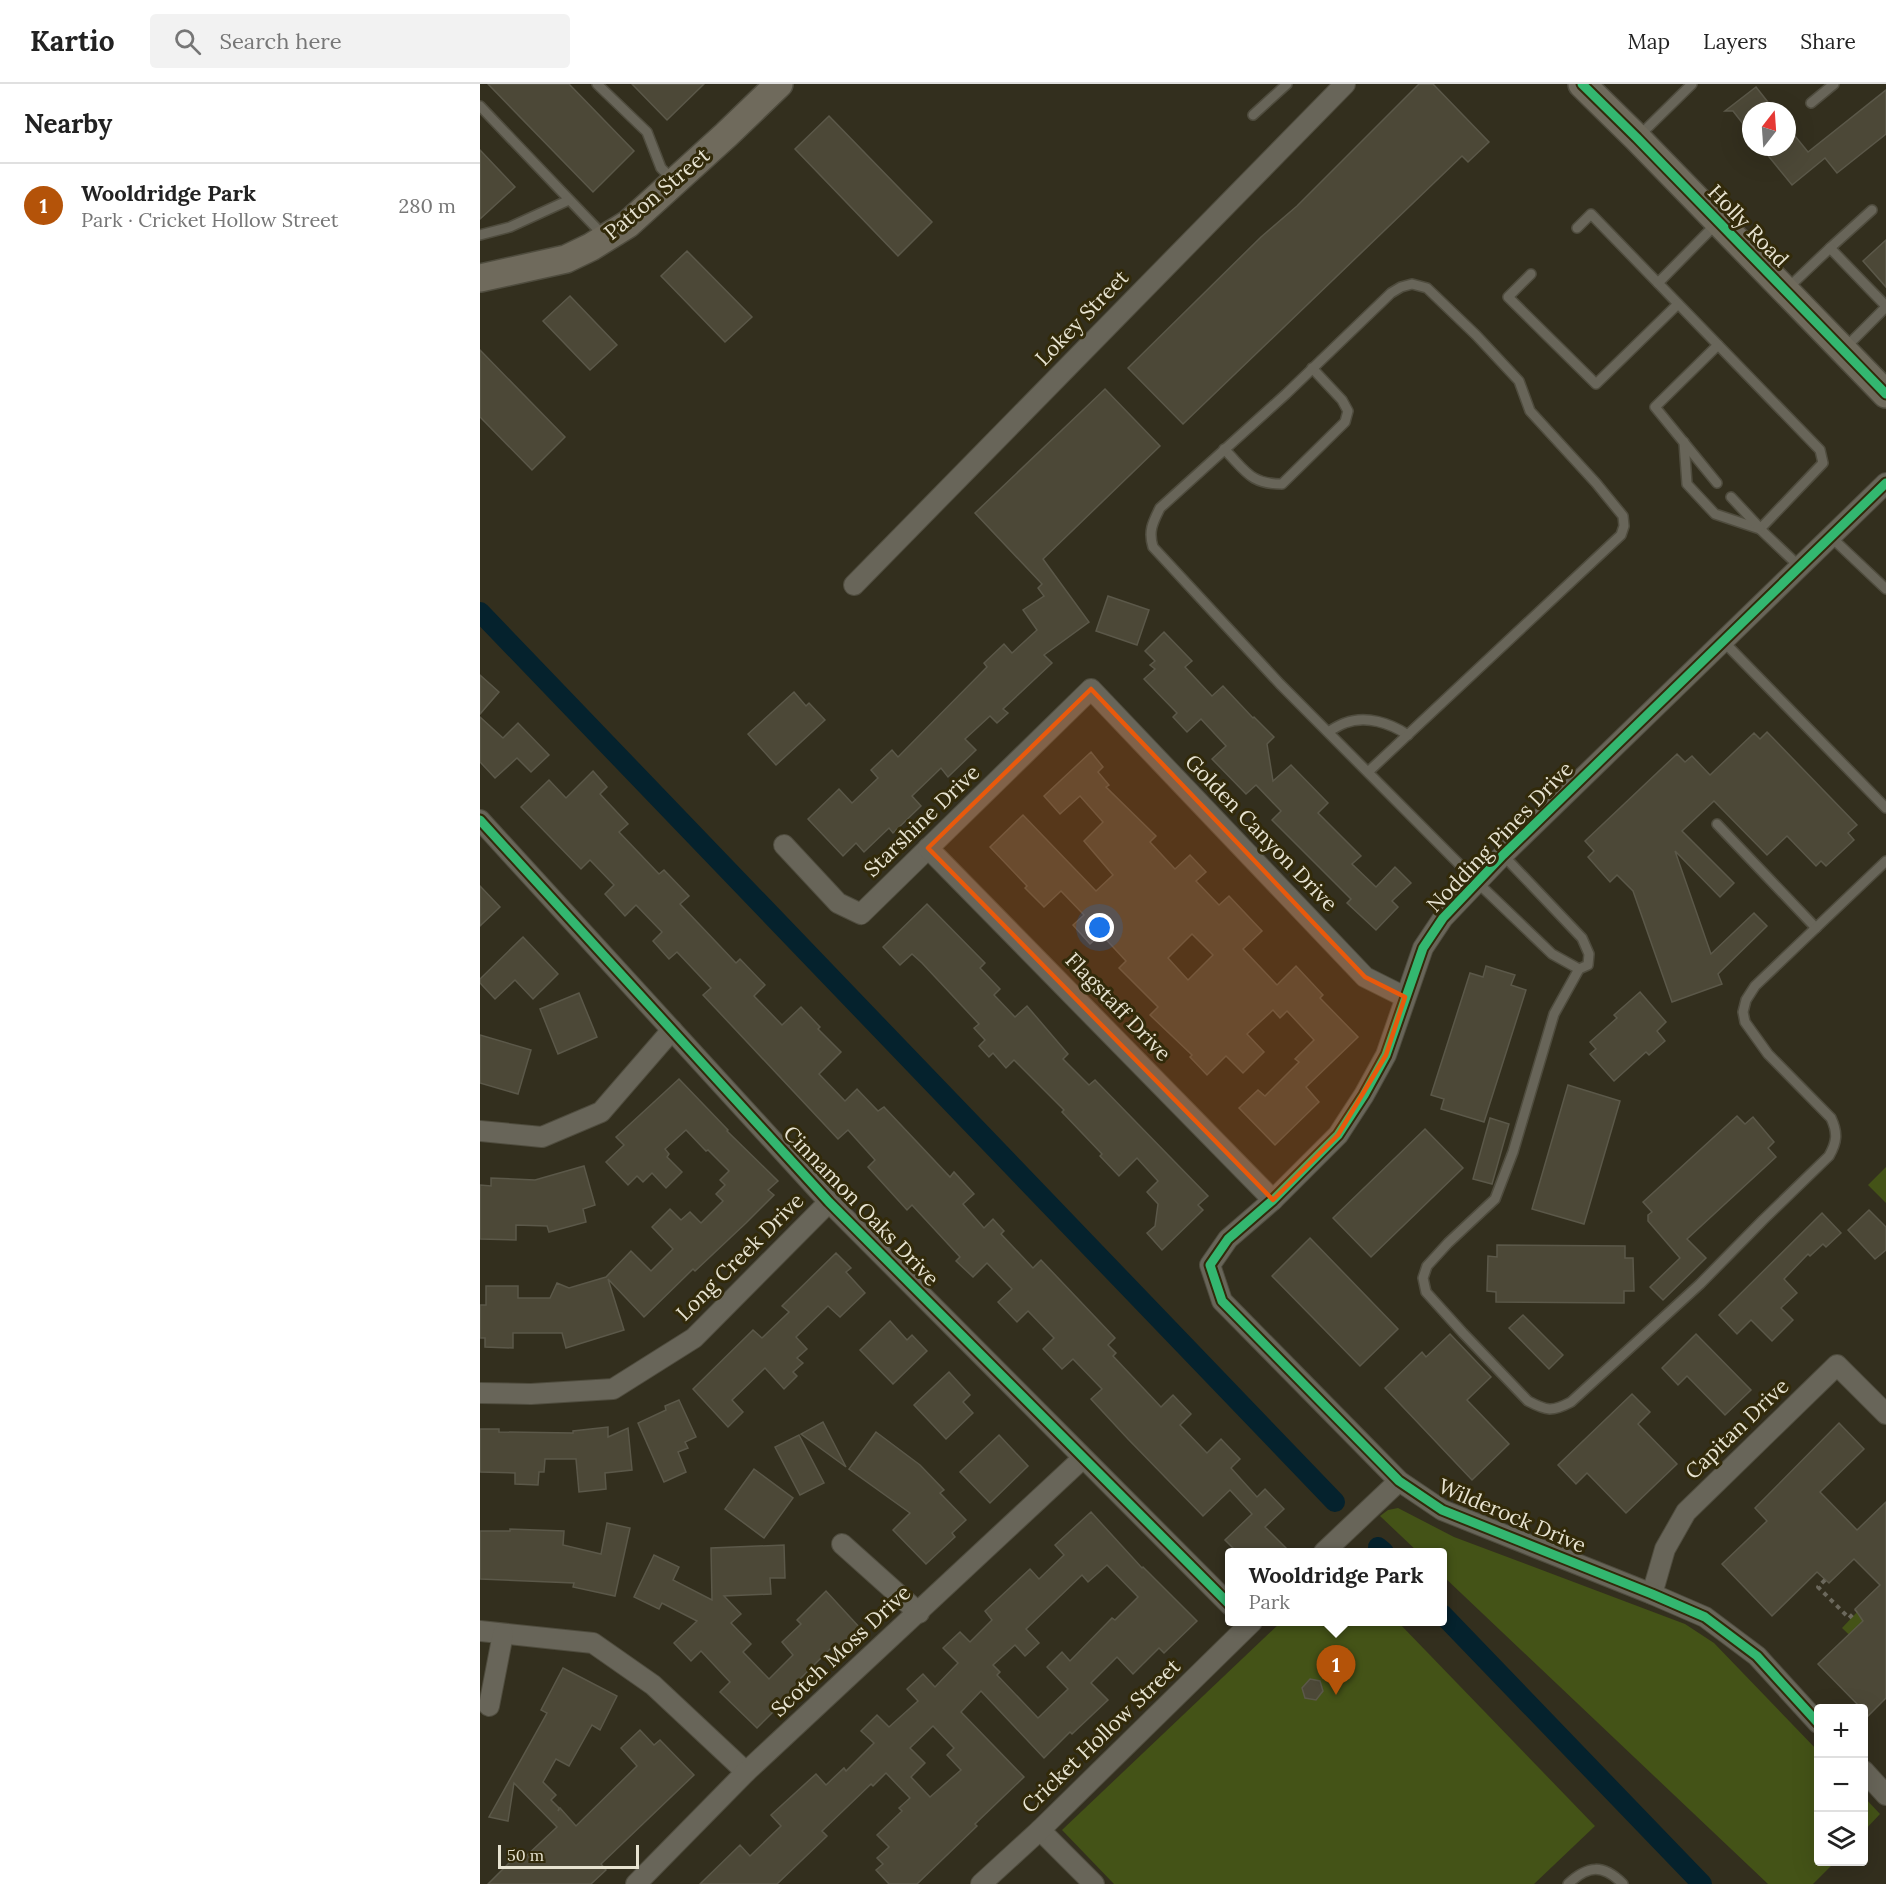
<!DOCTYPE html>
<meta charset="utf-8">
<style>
body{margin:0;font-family:Lora,serif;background:#f2f2f2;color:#222}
.controls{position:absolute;right:18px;bottom:18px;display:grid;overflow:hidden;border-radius:6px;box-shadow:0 6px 24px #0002}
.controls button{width:54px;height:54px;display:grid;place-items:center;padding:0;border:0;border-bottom:2px solid #e0e0e0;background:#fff;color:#222;font:30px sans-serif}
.compass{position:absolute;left:1262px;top:18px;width:54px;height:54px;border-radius:50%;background:#fff;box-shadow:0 6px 24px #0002;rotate:17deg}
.scale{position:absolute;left:18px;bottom:15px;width:141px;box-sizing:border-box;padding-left:6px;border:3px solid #e7e3d1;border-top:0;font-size:16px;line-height:21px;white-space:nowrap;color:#e7e3d1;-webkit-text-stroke:4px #322a0a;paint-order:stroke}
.you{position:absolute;left:620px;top:844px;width:21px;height:21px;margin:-15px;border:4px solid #fff;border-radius:50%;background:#1a73e8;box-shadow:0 0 0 9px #1a73e833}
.badge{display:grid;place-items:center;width:39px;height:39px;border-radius:50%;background:#b45309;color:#fff;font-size:20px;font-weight:700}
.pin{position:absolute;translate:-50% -50px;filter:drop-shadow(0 2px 3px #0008)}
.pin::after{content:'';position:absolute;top:32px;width:21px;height:18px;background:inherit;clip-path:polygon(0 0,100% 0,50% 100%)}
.popup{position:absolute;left:745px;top:1464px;width:222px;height:78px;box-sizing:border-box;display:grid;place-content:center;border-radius:6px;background:#fff;filter:drop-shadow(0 2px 4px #0005);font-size:20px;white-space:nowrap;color:#767676}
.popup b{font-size:22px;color:#222}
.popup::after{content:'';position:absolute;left:50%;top:100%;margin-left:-12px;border:12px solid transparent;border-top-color:#fff}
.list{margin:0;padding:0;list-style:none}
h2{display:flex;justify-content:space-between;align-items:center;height:78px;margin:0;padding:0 24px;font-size:26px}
h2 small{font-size:20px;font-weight:400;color:#767676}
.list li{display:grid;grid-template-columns:39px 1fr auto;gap:18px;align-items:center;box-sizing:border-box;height:84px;padding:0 24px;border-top:2px solid #e0e0e0}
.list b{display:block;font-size:22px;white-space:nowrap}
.list p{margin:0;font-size:20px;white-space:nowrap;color:#767676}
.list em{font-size:20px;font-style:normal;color:#767676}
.icon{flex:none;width:33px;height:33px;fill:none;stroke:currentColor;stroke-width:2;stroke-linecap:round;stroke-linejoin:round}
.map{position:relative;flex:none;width:1406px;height:1800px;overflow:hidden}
header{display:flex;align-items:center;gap:36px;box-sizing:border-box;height:84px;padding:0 30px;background:#fff;border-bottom:2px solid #e0e0e0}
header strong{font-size:28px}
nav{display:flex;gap:33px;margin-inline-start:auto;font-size:21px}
.search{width:420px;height:54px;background:#f2f2f2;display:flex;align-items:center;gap:15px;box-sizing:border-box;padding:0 21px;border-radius:6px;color:#767676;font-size:22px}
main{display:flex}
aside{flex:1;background:#fff}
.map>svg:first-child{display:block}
</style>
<header>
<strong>Kartio</strong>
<div class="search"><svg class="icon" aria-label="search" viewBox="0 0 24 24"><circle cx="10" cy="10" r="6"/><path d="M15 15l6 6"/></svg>Search here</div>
<nav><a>Map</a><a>Layers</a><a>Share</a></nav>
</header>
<main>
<aside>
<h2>Nearby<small></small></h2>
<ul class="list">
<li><span class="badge">1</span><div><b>Wooldridge Park</b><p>Park · Cricket Hollow Street</p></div><em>280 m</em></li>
</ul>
</aside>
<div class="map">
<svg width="1406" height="1800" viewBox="0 0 1406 1800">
<rect width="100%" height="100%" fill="#332f1e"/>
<g fill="#445317">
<polygon points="1406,1083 1406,1119 1388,1101"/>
<polygon points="918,1424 974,1453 1205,1540 1234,1559 1338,1667 1338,1778 1355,1778 1333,1800 1288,1800 963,1492 962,1468 938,1468 900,1432 908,1426"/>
<polygon points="1377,1528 1389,1540 1382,1563 1362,1544"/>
<polygon points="801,1538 918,1538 1115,1742 1054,1800 634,1800 582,1746"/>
<polygon points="1384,1713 1400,1730 1384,1747"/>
</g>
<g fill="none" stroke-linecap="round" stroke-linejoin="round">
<g stroke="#05222d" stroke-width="20">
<polyline points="0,528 855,1418"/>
<polyline points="898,1463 904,1468"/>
<polyline points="962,1530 1222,1800"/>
</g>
</g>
<g fill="#4c4837" stroke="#5b5849" stroke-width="1.5" fill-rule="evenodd">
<polygon points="8,0 89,0 154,67 113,108"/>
<polygon points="152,0 224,0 187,36"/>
<polygon points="939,0 953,0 1009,58 988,78 982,72 703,340 648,284 781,153 817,122"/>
<polygon points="1276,3 1295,27 1271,27 1271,50 1253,27 1245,27"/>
<polygon points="1406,6 1406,50 1357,89 1345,74 1312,101 1281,63 1307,63 1307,42 1328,68"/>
<polygon points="349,32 452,138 418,172 315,65"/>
<polygon points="0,66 35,103 0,135"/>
<polygon points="1406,156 1406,203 1383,177"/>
<polygon points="207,167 272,233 245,258 181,192"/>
<polygon points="90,212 137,261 110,286 63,237"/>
<polygon points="0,266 85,353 52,386 0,333"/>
<polygon points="625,305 680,362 563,475 609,538 564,571 572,579 523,625 528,629 517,639 510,632 485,655 496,666 468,693 461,684 432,712 441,722 413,749 409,744 384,768 376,759 363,772 328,735 359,705 372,719 398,694 391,686 412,666 418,673 507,583 504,579 524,560 532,569 557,546 543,526 564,512 558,504 562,500 495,429"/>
<polygon points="628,512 669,526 657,561 616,547"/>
<polygon points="684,548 712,577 705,583 732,612 743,602 773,634 774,633 794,653 787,660 793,697 811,681 848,719 838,729 881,772 872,780 896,803 915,783 931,799 912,817 918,823 896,846 867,819 871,815 792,736 801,727 776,701 766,710 732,675 746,662 721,635 707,648 693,633 697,629 664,595 675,585 670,581 675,577 665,567"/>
<polygon points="0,591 19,608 0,630"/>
<polygon points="314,608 326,622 329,619 345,636 296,681 268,650"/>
<polygon points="0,633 23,654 38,639 69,671 51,688 37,674 15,694 0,678"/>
<polygon points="1287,648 1377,741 1368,749 1374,756 1346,782 1341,777 1336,782 1307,752 1287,771 1234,717 1202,747 1254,799 1240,813 1195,767 1231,870 1274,829 1287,842 1238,890 1242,900 1192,918 1153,807 1137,791 1130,798 1108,773 1114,767 1105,757 1197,670 1205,678 1212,672 1230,691 1274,649 1280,655"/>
<path d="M 611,668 L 623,683 L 618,688 L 629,701 L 626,703 L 676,752 L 670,758 L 695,785 L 710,771 L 726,788 L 716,797 L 739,821 L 749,812 L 782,847 L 763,865 L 797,901 L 816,882 L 843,911 L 840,914 L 878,953 L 826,1003 L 839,1018 L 795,1061 L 759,1024 L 778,1006 L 785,1012 L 819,978 L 815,975 L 834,956 L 807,927 L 800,934 L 793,926 L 767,950 L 784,968 L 763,989 L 746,972 L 727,991 L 710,973 L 712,971 L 670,931 L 678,923 L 639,884 L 646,877 L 621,850 L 610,860 L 593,841 L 604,831 L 581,807 L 564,823 L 545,804 L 547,802 L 510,763 L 543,731 L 616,807 L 633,791 L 604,757 L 623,738 L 600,712 L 580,730 L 564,712 ZM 712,850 L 733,871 L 708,896 L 688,874 Z"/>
<polygon points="113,687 127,703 120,710 148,740 139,748 179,790 184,786 209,812 200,820 256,879 260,875 285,901 274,912 302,941 321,923 340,943 338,945 361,968 339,990 365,1017 377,1005 398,1027 404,1023 470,1093 474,1088 494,1110 483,1120 504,1144 513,1135 524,1147 521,1150 553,1184 561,1176 635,1254 628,1261 636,1269 633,1272 681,1323 693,1311 711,1330 700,1341 727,1369 741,1355 760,1375 751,1384 777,1413 785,1405 804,1425 785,1443 810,1468 757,1468 745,1456 772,1430 750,1406 723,1432 648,1355 611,1315 622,1305 593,1275 582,1285 563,1265 574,1254 548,1227 537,1238 518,1218 532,1205 507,1179 493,1193 476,1177 480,1173 432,1121 427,1126 388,1083 395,1076 368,1046 358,1055 223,911 231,904 197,868 189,875 173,857 182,848 156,821 145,832 125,810 134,801 110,776 101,785 41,723 69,696 86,714"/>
<polygon points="0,802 20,823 0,842"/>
<polygon points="447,820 505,879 500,884 520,905 514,911 535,933 547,922 588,970 583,975 609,1001 615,996 728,1112 718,1121 723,1126 682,1166 667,1149 675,1142 678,1120 667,1108 678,1097 657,1074 639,1092 620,1072 622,1070 582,1028 584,1026 534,976 526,984 513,969 509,973 499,962 505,956 494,944 499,940 442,879 432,870 420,881 403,863"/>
<polygon points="43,853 78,890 53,915 35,896 15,915 0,899 0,895"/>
<polygon points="1006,882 1035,891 1031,901 1046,906 1004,1038 961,1025 964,1015 951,1011 990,889 1003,893"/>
<polygon points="1160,908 1186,938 1177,947 1185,957 1169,971 1166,968 1134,997 1110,970 1116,965 1110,958 1137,934 1134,931"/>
<polygon points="99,909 117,953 78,970 60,925"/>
<polygon points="0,951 51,966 38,1010 0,999"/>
<polygon points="199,995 248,1046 247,1047 298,1097 288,1106 294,1111 266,1139 215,1187 213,1185 164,1233 128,1195 144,1246 86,1264 82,1249 33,1249 33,1264 5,1263 5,1254 0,1254 0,1221 6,1221 6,1202 38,1202 38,1214 70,1214 77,1199 89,1204 126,1193 151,1167 171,1187 193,1165 172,1143 190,1125 201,1136 210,1128 221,1139 243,1117 236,1110 245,1101 240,1096 249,1087 228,1066 226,1067 206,1046 185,1065 189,1070 187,1073 202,1088 186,1104 172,1089 163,1098 157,1092 148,1101 126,1078 144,1061 136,1053"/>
<polygon points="1088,1001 1140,1017 1104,1140 1052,1125"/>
<polygon points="1257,1032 1265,1040 1273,1033 1294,1058 1288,1064 1296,1073 1207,1155 1226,1174 1183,1216 1170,1203 1200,1174 1168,1137 1168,1131 1172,1128 1163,1118"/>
<polygon points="1010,1034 1029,1040 1012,1100 993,1095"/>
<polygon points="945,1045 983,1084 891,1173 853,1134"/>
<polygon points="104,1082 115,1121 103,1125 106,1138 69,1148 67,1142 36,1141 36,1156 0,1155 0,1101 11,1102 11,1094 55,1096"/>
<polygon points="1389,1126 1406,1143 1406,1166 1395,1175 1368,1146"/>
<polygon points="1342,1129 1361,1149 1346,1163 1343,1160 1330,1172 1328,1170 1304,1195 1317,1209 1301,1224 1313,1236 1292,1257 1271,1236 1257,1250 1239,1231"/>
<polygon points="830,1154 918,1245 880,1282 792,1192"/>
<polygon points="1017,1161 1145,1162 1145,1174 1153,1174 1154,1207 1144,1207 1144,1219 1016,1218 1016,1208 1007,1207 1008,1172 1017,1173"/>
<polygon points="356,1169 371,1184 366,1188 385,1209 360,1233 348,1222 316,1253 327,1265 317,1274 323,1279 313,1288 317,1292 304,1305 285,1284 252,1316 263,1328 248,1343 213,1305 273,1246 282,1254 309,1228 302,1222"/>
<polygon points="1043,1231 1083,1271 1069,1285 1029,1244"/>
<polygon points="410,1237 427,1256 432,1251 447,1267 413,1300 380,1266"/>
<polygon points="970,1250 1011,1293 987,1316 1029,1360 992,1396 905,1304 942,1268 946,1273"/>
<polygon points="1216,1250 1271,1306 1245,1331 1207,1292 1198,1301 1182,1284"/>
<polygon points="469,1288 490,1311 483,1318 493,1329 466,1355 434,1321"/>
<polygon points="1152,1310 1170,1328 1158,1340 1197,1380 1146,1429 1107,1389 1096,1400 1078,1381"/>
<polygon points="199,1316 216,1353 205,1358 208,1364 198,1368 206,1388 184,1398 158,1339 186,1326 185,1322"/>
<polygon points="343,1338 366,1383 321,1350"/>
<polygon points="1359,1339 1384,1365 1340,1408 1377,1446 1406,1418 1406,1614 1388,1632 1383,1624 1381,1624 1338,1580 1383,1537 1375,1525 1400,1501 1374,1475 1349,1499 1337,1488 1292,1532 1242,1480 1287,1437 1275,1424"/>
<polygon points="128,1343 128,1353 148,1344 152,1386 125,1389 126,1405 99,1408 96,1375 65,1375 64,1388 59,1388 58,1401 35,1400 35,1389 0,1388 0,1345 19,1345 19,1348 93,1349 93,1347"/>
<polygon points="396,1348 440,1381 464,1406 460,1409 486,1436 472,1449 475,1453 446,1480 413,1446 430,1429 369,1385"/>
<polygon points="319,1351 344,1399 320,1411 295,1363"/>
<polygon points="519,1351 548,1382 510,1419 480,1388"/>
<polygon points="274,1385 313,1414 284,1454 245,1425"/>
<path d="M 611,1428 L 662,1484 L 663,1483 L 717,1537 L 684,1569 L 679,1564 L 653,1590 L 637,1573 L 611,1599 L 628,1616 L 592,1650 L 590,1648 L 564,1674 L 501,1607 L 481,1628 L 544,1693 L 495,1740 L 497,1742 L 437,1800 L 409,1800 L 396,1786 L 403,1780 L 397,1774 L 409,1763 L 397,1751 L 422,1727 L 419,1724 L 430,1714 L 406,1689 L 393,1702 L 391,1700 L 342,1747 L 347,1752 L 297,1800 L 220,1800 L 260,1761 L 270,1772 L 301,1742 L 291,1731 L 336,1690 L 346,1701 L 364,1684 L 366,1687 L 394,1659 L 381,1647 L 397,1631 L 409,1643 L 438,1617 L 427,1605 L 443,1590 L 455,1603 L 478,1579 L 463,1564 L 480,1548 L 490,1558 L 512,1536 L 505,1527 L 550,1485 L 559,1495 L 584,1471 L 575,1461 ZM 627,1481 L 658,1513 L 635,1536 L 632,1534 L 590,1577 L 582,1568 L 567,1583 L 588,1605 L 558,1634 L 517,1591 L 520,1588 L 513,1581 L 535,1561 L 545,1572 L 559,1559 L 546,1545 L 602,1491 L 608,1498 ZM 453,1642 L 474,1664 L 467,1671 L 481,1686 L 450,1713 L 431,1693 L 445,1679 L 430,1664 Z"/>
<polygon points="127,1439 150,1444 135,1512 93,1503 94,1499 0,1495 0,1447 30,1447 30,1445 84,1447 83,1461 121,1470"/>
<polygon points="304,1461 305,1494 290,1494 291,1510 244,1512 261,1530 251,1539 271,1560 263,1568 289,1595 313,1571 302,1558 321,1540 317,1536 346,1507 380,1544 356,1568 352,1563 318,1597 321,1600 277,1644 240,1608 250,1598 221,1567 211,1577 194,1559 217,1537 182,1519 179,1525 154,1513 174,1471 199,1483 193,1496 232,1516 231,1464"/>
<polygon points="83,1584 137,1612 120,1646 112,1641 89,1682 76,1675 63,1698 76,1711 71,1716 79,1724 78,1727 80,1724 96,1742 157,1682 141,1664 160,1646 174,1661 180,1656 214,1691 121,1780 126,1786 111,1800 8,1800 39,1769 44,1774 77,1743 34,1699 28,1737 9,1733 67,1629 61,1626"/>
<polygon points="830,1595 840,1597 843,1607 836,1616 825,1614 822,1604"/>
</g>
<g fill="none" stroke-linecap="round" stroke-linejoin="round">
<defs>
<g id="lane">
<polyline points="117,0 167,48 181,84 192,95"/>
<polyline points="1331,19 1354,0"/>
<polyline points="0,22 125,153"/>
<polyline points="773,31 807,0"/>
<polyline points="1159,52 1212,0"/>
<polyline points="1097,144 1111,130 1340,366 1343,379 1280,445 1320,483"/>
<polyline points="0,151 30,143 89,116"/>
<polyline points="1350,164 1392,126"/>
<polyline points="1051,190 1028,213 1116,300 1198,220"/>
<polyline points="1178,199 1237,139"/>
<polyline points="1308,204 1350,164 1406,222"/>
<polyline points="1365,264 1406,223"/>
<polyline points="1204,358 1207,400 1235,430 1280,445"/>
<path d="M 744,365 C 766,387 770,400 802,400 L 865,338 L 868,327 L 862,316 L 832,284"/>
<polyline points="1237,399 1175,323 1238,261"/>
<polyline points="1251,413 1279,443"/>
<polyline points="1351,453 1406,505"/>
<polyline points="1243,557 1406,724"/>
<path d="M 848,648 C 853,645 859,641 865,639 C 886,631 910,639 928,651"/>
<path d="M 888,688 L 1141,451 L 1144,442 L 1143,432 L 1116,399 L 1050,327 L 1039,297 L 996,251 L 947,204 L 932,200 L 921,203 L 911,209 L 806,310 L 680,424 C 673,438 668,447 673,463 L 800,600 L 998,799 L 1072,870 L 1099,885"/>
<polyline points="1237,740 1336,844"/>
<path d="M 1023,771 L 1102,854 L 1109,870 L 1108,881 L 1099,885 L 1074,930 L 1033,1068 L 1015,1115 L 968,1159 L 947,1182 L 943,1194 L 946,1208 L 983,1249 L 1048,1317 C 1067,1327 1072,1328 1091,1318 L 1220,1200 L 1283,1136 L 1349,1072 C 1357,1058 1358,1049 1351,1034 L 1288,970 L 1265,938 L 1263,928 L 1266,916 L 1275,902 L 1406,777"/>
<path d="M 1088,1800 C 1108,1781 1123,1780 1143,1800"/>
</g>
<g id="street">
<polyline points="374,501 865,0"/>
<polyline points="0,736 349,1118 750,1521"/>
<polyline points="304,761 358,819 381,830 611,605 885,893 925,913"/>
<polyline points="448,764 793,1116"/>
<polyline points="0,1047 62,1053 121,1028 192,946"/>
<polyline points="0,1309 51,1310 133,1305 214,1254 349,1118"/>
<polyline points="362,1460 439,1529"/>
<polyline points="844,1468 919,1397"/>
<polyline points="1172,1510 1185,1465 1206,1428 1357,1281 1406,1330"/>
<polyline points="0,1547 113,1559 173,1601 266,1688"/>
<polyline points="9,1622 23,1550"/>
<polyline points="1338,1639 1277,1572 1225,1533 1172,1510 962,1426 919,1397 742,1217 730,1181 748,1155 793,1116 858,1051 884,1011 906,971 943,864 963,834 1023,771 1406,399"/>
<polyline points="1384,1687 1406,1711"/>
<polyline points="560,1746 614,1800"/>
<polyline points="156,1800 266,1688 603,1374"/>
<polyline points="501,1800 560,1746 772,1538"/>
</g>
<g id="secondary">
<polyline points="1102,0 1157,54 1406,310"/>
<polyline points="0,194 86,175 111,163 148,140 246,51 299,0"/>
</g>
</defs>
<use href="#lane" stroke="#4f4c3e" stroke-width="12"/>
<use href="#street" stroke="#4f4c3e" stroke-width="22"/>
<use href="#secondary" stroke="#4f4c3e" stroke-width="30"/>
<polyline stroke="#6b685c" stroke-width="4" stroke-dasharray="4.5 4.5" stroke-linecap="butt" points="1345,1496 1338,1503 1369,1534 1376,1527"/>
<use href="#lane" stroke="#686559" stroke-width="9"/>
<use href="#street" stroke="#686559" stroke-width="20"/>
<use href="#secondary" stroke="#6f6a5c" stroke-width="27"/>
<defs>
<g id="cycleway">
<polyline points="1102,0 1157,54 1406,310"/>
<polyline points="0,736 349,1118 750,1521"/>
<polyline points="1338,1639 1277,1572 1225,1533 1172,1510 962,1426 919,1397 742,1217 730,1181 748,1155 793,1116 858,1051 884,1011 906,971 943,864 963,834 1023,771 1406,399"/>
</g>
</defs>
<use href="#cycleway" stroke="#322a0a" stroke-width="13"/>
<use href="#cycleway" stroke="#33b770" stroke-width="9"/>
</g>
<path fill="#e8590c" fill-opacity="0.2" stroke="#e8590c" stroke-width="4.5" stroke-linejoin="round" d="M 611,605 L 885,893 L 925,913 L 906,971 L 858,1051 L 793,1116 L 448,764 Z"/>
<g text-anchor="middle" stroke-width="6" stroke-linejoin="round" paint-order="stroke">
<g font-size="21" fill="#e7e3d1" stroke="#322a0a">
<text transform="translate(177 110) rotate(-40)" y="7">Patton Street</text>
<text transform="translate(1268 142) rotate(46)" y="7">Holly Road</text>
<text transform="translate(602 234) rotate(-46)" y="7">Lokey Street</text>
<text transform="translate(442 737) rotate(-44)" y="7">Starshine Drive</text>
<text transform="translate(781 749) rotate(46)" y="7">Golden Canyon Drive</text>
<text transform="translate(1020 753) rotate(-46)" y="7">Nodding Pines Drive</text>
<text transform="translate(638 923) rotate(46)" y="7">Flagstaff Drive</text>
<text transform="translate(381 1122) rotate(46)" y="7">Cinnamon Oaks Drive</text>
<text transform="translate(260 1173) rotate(-45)" y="7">Long Creek Drive</text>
<text transform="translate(1257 1345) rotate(-44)" y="7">Capitan Drive</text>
<text transform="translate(1032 1432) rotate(23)" y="7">Wilderock Drive</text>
<text transform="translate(361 1567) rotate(-43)" y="7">Scotch Moss Drive</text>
<text transform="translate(621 1652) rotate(-44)" y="7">Cricket Hollow Street</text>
</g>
</g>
</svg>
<div class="controls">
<button>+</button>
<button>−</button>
<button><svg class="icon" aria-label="layers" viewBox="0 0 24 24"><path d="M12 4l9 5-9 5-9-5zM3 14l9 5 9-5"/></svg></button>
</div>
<svg class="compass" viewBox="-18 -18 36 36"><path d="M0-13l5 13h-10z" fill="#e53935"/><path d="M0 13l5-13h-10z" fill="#767676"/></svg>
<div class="scale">50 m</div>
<div class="you"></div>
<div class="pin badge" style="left:856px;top:1611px">1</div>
<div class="popup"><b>Wooldridge Park</b>Park</div>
</div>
</main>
